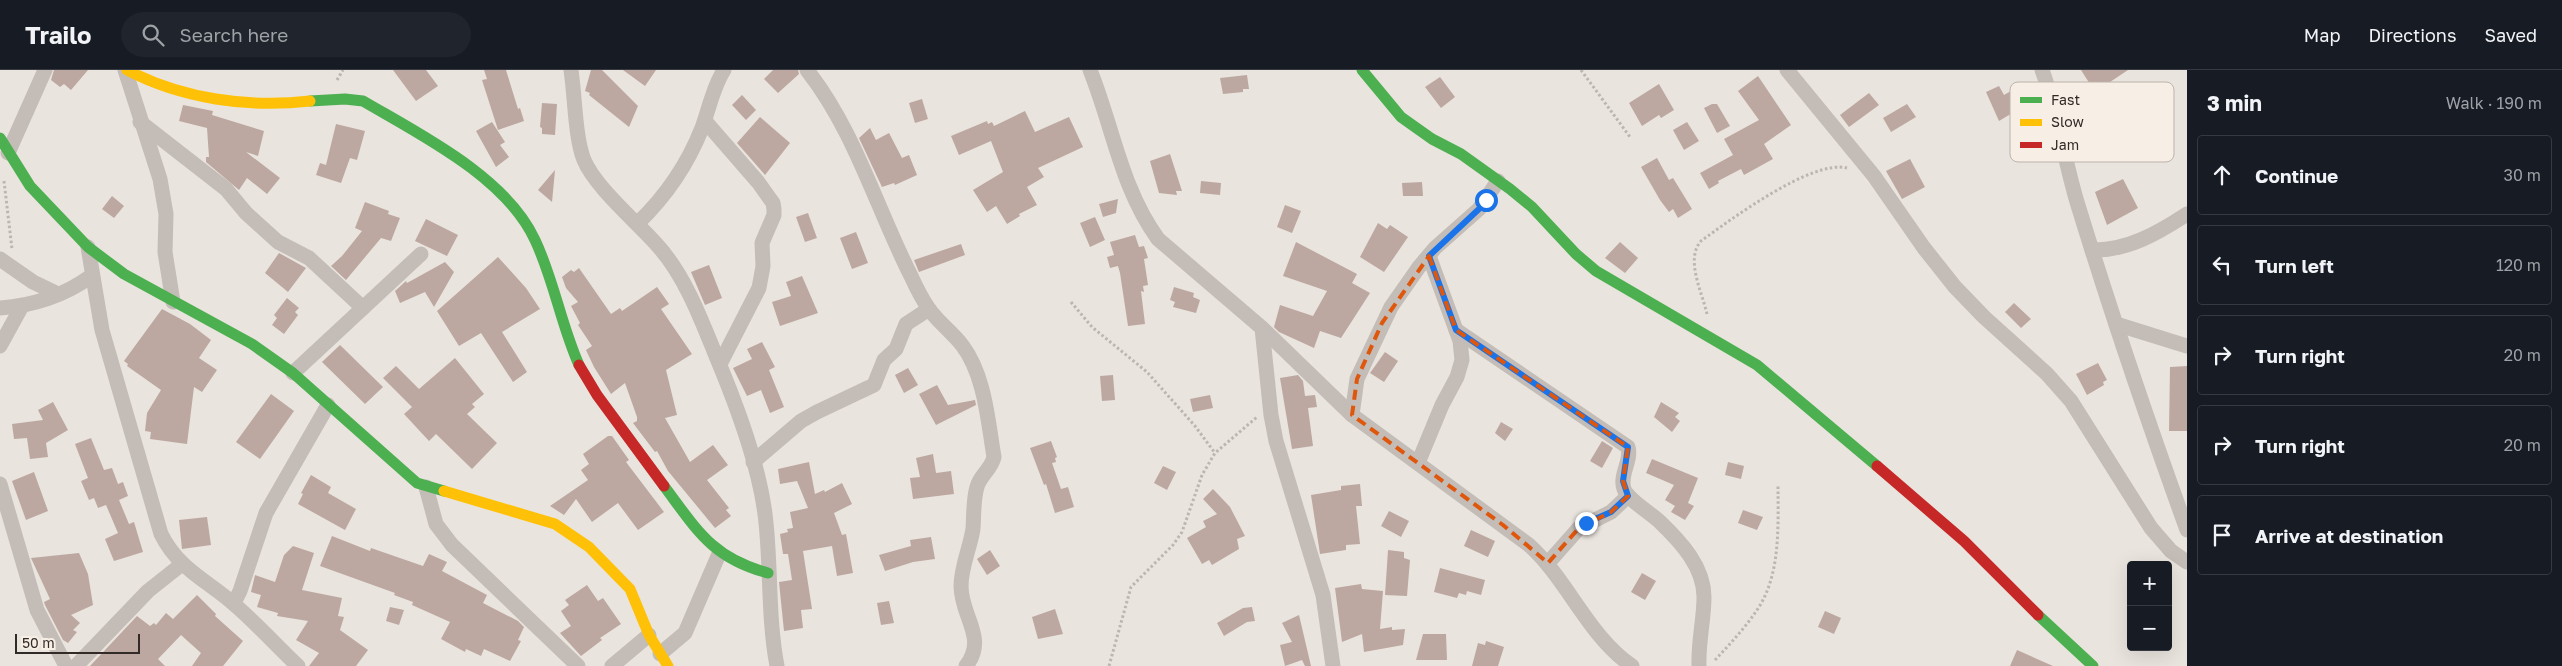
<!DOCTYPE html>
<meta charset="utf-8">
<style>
body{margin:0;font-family:"Golos Text",sans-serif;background:#20242c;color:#f1f3f6}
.controls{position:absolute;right:15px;bottom:15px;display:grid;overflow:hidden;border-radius:5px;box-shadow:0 5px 20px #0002}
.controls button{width:45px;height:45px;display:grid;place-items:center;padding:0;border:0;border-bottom:1px solid #363941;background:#171b24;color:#f1f3f6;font:25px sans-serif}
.scale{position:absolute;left:15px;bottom:12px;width:125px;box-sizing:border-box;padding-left:5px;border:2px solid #322a27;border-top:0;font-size:14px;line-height:18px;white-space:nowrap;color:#322a27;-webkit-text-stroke:4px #f7eee5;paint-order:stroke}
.stop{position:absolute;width:15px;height:15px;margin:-11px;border:4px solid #1a73e8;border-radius:50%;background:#fff}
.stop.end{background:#1a73e8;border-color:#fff;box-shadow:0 1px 5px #0008}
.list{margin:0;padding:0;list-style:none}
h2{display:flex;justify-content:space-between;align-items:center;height:65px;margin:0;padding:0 20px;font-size:21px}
h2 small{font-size:16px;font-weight:400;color:#9ea1a6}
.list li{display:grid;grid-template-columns:32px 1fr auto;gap:15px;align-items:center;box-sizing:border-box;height:80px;margin:0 10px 10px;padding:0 10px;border:1px solid #363941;border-radius:5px}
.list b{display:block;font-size:19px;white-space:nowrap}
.list em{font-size:16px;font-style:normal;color:#9ea1a6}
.icon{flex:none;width:28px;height:28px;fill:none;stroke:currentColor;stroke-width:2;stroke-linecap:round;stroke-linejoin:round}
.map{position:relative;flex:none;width:2187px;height:596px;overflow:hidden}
header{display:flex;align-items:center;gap:30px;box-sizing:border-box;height:70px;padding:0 25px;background:#171b24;border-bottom:1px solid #363941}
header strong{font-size:24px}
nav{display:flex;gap:28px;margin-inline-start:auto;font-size:18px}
.search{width:350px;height:45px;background:#20242c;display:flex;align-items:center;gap:12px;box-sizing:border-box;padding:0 18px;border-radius:28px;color:#9ea1a6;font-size:19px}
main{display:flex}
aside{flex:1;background:#171b24}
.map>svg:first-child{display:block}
</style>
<header>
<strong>Trailo</strong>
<div class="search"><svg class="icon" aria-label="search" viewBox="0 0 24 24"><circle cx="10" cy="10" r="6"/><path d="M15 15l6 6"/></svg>Search here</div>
<nav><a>Map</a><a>Directions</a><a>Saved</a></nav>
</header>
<main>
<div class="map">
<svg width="2187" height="596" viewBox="0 0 2187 596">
<rect width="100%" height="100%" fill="#eae4de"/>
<g fill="#bca8a1">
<polygon points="54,0 88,0 71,20 64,14 60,17 51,10"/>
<polygon points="393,0 426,0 438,16 416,31"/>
<polygon points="484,0 506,0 518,39 520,38 524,51 498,60 482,10 487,9"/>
<polygon points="591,0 602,0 638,36 629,57 589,25 590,23 585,21"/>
<polygon points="623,0 656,0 645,16"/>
<polygon points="773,0 798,0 799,4 778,23 764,9"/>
<polygon points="2081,0 2128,0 2095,22"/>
<polygon points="1247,5 1249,19 1243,19 1243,22 1223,24 1220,8"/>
<polygon points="1758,6 1791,55 1764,74 1773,89 1744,105 1741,99 1718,111 1719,113 1709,119 1700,103 1733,85 1724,69 1759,50 1738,21"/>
<polygon points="1440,7 1455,27 1441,38 1425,17"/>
<polygon points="1659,14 1674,40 1661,48 1659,45 1642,56 1629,33"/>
<polygon points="1999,16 2004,25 2011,21 2019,39 1999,51 1986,22"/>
<polygon points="1869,23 1879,35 1849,57 1840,45"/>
<polygon points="742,25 756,40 746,50 732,35"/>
<polygon points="922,29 928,49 915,53 909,33"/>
<polygon points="542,33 557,34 555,65 542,64 542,58 540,57"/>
<polygon points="1712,34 1717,34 1730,56 1717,63 1704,38"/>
<polygon points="1907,34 1916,47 1891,62 1883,48"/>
<polygon points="183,35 213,41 212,45 264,61 258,86 246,82 280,108 267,124 247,108 239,120 206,92 206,87 209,87 207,58 179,51"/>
<polygon points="1025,41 1035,62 1069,47 1083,77 1038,98 1044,107 1027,117 1037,135 1019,144 1020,146 1007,154 996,136 987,142 973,120 1003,102 991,71 959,85 951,66 987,51 988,54 992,52 994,56"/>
<polygon points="760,47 790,73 765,105 737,73"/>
<polygon points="492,52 505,72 500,75 509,87 496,97 476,61"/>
<polygon points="1687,52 1699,71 1684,80 1673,60"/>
<polygon points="336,54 365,61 357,90 350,88 341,113 316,105 320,93 326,95"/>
<polygon points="870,58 876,70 889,63 902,88 909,85 917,105 895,115 894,113 882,117 859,68"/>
<polygon points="1170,84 1182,121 1176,121 1177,125 1159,123 1150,91"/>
<polygon points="1657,88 1669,110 1673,108 1692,139 1678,148 1673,139 1669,142 1660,130 1641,97"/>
<polygon points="1910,89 1925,117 1902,129 1886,101"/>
<polygon points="555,100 552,132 538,120"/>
<polygon points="2123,109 2138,138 2107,155 2095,122"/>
<polygon points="1201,111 1221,113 1220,125 1200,123"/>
<polygon points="1422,112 1423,126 1403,126 1402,113"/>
<polygon points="112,126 124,136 114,148 102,139"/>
<polygon points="1118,129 1116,143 1103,147 1099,134"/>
<polygon points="365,132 389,141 388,144 400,148 391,171 381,168 346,210 331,196 342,186 362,161 355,158"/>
<polygon points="1285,135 1301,141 1292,163 1277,157"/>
<polygon points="808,143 817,168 805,172 796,147"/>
<polygon points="1095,147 1105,170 1090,177 1080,153"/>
<polygon points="426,149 458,165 447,186 415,171"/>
<polygon points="1378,153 1387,159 1390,155 1408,167 1384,202 1360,187"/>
<polygon points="856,162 868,193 852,199 840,168"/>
<polygon points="1135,165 1139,177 1144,176 1148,188 1144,189 1148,215 1143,216 1144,222 1141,221 1145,254 1128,256 1120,203 1118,196 1110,198 1107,187 1114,185 1110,172"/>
<polygon points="1296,172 1357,204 1352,213 1370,223 1341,268 1320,261 1314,278 1279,262 1274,257 1280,235 1313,246 1327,221 1283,206"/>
<polygon points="1620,172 1638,188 1625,203 1605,188"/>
<polygon points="961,174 965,185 919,202 914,190"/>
<polygon points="279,183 306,198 288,222 265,203"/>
<polygon points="498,187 526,218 540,239 502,262 527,302 513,312 481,263 459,276 437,241"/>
<polygon points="445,192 454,202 434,237 425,222 400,233 395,221 406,211 407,213"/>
<polygon points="709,195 722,228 705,235 691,202"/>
<polygon points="579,198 611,244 620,238 622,241 657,217 669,234 661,239 692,284 666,300 677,345 665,348 690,392 713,375 728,395 707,410 729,438 726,440 731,446 715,458 668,401 657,381 655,382 633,353 637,351 637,347 625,313 611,324 594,297 586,280 592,276 578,255 580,253 571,236 578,232 566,218 562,207 571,200 574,202"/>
<polygon points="802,206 818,243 780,256 772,232 791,226 786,212"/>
<polygon points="1174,217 1194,223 1193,227 1200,230 1196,243 1173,237 1175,232 1170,230"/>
<polygon points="287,228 299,238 295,242 298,245 284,264 272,255 277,248 274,245"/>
<polygon points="2014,233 2031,249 2021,258 2005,242"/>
<polygon points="162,239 190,254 211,270 199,288 217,300 202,322 194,317 187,374 150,369 151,362 145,361 147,343 161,320 127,296 128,294 124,291"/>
<polygon points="762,272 775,297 769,300 784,337 770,343 761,320 747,326 733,298 752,289 747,279"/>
<polygon points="340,275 383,317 365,334 322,292"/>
<polygon points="1385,282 1398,291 1384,312 1370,303"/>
<polygon points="455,288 484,324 472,334 475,337 467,344 497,373 472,399 436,364 429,371 404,344 412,337 383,308 396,296 419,319"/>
<polygon points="2098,293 2107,310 2103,312 2104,315 2087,325 2076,304"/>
<polygon points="2187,296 2187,361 2169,361 2170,297"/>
<polygon points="908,298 918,315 904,323 895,305"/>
<polygon points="1113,305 1115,330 1102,331 1100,306"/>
<polygon points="1298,305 1303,311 1305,326 1315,325 1317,337 1308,338 1313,376 1292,379 1280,308"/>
<polygon points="937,315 948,335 975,330 976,335 936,355 919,324"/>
<polygon points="271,324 294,341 260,389 236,372"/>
<polygon points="1210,325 1213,338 1193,342 1190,329"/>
<polygon points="53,332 68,360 46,373 48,387 30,389 27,368 14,369 12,354 43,350 38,340"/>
<polygon points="1661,332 1679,343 1675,347 1680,351 1672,362 1654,347"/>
<polygon points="1501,352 1513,359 1505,371 1495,363"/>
<polygon points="608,366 612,366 629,390 626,392 664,442 638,460 618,433 592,452 576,429 564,445 550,436 588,410 581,400 589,394 583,384"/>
<polygon points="91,368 104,400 112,398 118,414 123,412 128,426 119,430 129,454 134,452 143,482 114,491 105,469 118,463 106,435 98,438 94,428 89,430 81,411 88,408 75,374"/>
<polygon points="1051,371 1057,387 1055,388 1056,392 1052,393 1061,419 1068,417 1074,437 1055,443 1046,414 1044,415 1030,378"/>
<polygon points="1602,371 1613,378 1602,398 1590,391"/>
<polygon points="933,384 936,403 951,401 954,424 913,429 910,408 920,407 916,388"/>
<polygon points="1652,389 1698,408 1688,433 1694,436 1685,450 1671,442 1675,436 1665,430 1674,415 1646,403"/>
<polygon points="809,392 815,424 824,420 825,422 842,413 852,434 834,443 842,465 846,464 853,503 837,506 832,476 803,481 812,539 801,540 803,558 784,561 779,512 792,510 788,484 783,484 780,464 788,462 787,459 793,458 790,442 808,438 797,411 780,414 778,399"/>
<polygon points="1728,392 1744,396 1741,409 1725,405"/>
<polygon points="1163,396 1176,402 1167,420 1154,413"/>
<polygon points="34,402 48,441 26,450 12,411"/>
<polygon points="311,405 331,417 328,423 356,439 345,460 298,434 303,424 301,423"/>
<polygon points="1360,414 1362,436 1356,436 1360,474 1346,475 1346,480 1320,484 1311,425 1341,420 1341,416"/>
<polygon points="1213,419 1230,437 1245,466 1237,469 1239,479 1212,495 1209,490 1202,494 1187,468 1206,457 1203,451 1217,444 1203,429"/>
<polygon points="1743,440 1763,447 1757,460 1738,453"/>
<polygon points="1389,441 1409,451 1401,467 1381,456"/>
<polygon points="207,447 211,475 182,479 179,450"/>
<polygon points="1471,460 1495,471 1488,487 1464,476"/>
<polygon points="332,466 370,481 371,478 423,496 429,484 447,492 442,501 487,525 483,533 518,551 524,557 518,570 521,571 510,591 484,579 481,586 466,579 465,582 441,569 450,552 412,535 413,532 394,525 395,523 320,496"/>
<polygon points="931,467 935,489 913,492 885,501 879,485 911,476 910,470"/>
<polygon points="293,476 314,483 302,520 342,528 338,546 344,547 340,560 368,580 356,596 309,596 319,583 296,570 308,551 277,546 278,543 257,537 261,525 251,522 255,505 275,512 284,485"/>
<polygon points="990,480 1000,496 987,505 977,489"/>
<polygon points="1388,480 1404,482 1404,488 1410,490 1407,526 1385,525"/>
<polygon points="79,483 88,504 93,535 71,545 80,553 73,560 77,562 68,573 63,570 45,535 44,532 50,529 31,488"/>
<polygon points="1440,498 1485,510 1481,525 1467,521 1466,525 1459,523 1457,528 1434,522"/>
<polygon points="1642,503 1656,511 1645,530 1631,522"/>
<polygon points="1361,514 1362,519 1383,521 1380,559 1392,557 1392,560 1405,559 1403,575 1364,582 1362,564 1342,572 1335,518"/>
<polygon points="587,515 598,531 603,528 621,554 600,568 602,570 581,586 560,563 571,556 561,541 569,535 565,530"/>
<polygon points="197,525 216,544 215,546 243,571 223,596 192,596 201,583 181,565 158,589 165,596 90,596 137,546 150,556 154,553 156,555 166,543 173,549"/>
<polygon points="889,531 894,553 881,555 877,533"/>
<polygon points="390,537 404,540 399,555 386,551"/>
<polygon points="1252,537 1255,551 1247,552 1224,566 1217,553 1243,538"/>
<polygon points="1055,539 1063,564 1038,569 1032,547"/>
<polygon points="1825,541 1841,548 1834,564 1818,557"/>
<polygon points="1299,545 1311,596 1305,596 1302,590 1285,596 1280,575 1292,572 1282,553"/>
<polygon points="1423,564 1446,564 1447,590 1416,590"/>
<polygon points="1486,571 1504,577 1498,596 1472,596 1478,573 1485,575"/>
<polygon points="2017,580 2053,596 2010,596"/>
</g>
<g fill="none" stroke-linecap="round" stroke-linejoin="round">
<g stroke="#bcb5b0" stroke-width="3" stroke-dasharray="2.5 2.5" stroke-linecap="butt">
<polyline points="1581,0 1630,67"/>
<polyline points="337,10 343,0"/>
<polyline points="4,111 12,179"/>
<polyline points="1071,232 1092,257 1147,302 1195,356 1215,383"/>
<path d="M 1707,244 C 1702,222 1685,189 1701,171 C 1730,150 1812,89 1847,98"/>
<path d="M 1715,590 C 1730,574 1745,558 1757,540 C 1781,505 1778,456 1778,416"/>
<polyline points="1109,596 1131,517 1173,475 1182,462 1202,405 1215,383 1257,347"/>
</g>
<g stroke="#c3bcb7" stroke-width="15">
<polyline points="125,0 160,109 166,144 165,182 173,232"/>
<path d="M 571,0 C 575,26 575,68 584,90 C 595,117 638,153 658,176 C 685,206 701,249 716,286 C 737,336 761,399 766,453 C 771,501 768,548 777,596"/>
<path d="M 807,0 C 855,61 876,137 911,206 C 916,217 922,229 929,239 C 938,252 952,262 962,275 C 985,305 988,352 994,387 C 991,400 980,405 977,417 C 973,430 974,446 973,459 C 970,478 961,497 961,516 C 961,547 988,568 966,596"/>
<path d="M 1090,0 C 1113,57 1121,118 1158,169 L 1262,258 L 1352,345 L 1529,475 C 1568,510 1588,566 1632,596"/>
<polyline points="1787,0 1874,106 1924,178 1955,217 1984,247 2047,304 2071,331 2151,458 2171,481 2187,492"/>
<path d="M 2042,0 C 2058,43 2064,89 2077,132 C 2111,243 2148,352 2187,460"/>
<polyline points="705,51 758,112 773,133 774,139 774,145 762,173 763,196 759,218 720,294"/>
<polyline points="140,52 226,119 246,143 278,172 309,188 363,238"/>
<polyline points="8,83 45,0"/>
<path d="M 638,153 C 667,125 687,96 702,58 C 709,39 713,17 724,0"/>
<path d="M 88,177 L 102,260 L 161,464 C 179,500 207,510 235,535 C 257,554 277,576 298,596"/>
<path d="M 2092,180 C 2127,181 2158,163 2187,144"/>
<polyline points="0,189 33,212 58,224"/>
<path d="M 0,238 C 32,236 66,225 91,206"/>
<polyline points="2116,254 2187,276"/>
<polyline points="1262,258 1271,345 1276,371 1323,525 1333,596"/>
<path d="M 1456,260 L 1628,377 C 1632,391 1619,405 1624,419 C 1628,430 1651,443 1660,452 C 1681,472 1704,497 1704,527 C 1704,550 1698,572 1699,596"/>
<polyline points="0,276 22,236"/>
<polyline points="293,303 421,184"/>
<polyline points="1352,345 1357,309 1391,237 1419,197 1435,178 1479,139 1498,111"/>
<polyline points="753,392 801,351 817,342 874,315 884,290 896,279 906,254 929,239"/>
<polyline points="1418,393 1442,335 1457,307 1462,290 1460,271 1429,186"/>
<polyline points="0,414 37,540 66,596"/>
<polyline points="426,417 436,454 452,475 578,596"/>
<polyline points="1548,493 1579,458 1611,442 1628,426"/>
<polyline points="234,533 240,521 266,443 328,335"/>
<polyline points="660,584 685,563 719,484"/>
<polyline points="76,596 148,521 182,494"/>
<polyline points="612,596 649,565"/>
</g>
<g stroke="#4caf50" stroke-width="11">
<polyline points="1362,0 1401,47 1432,69 1461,84 1510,119 1532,137 1576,184 1596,201 1757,295 1877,396"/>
<path d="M 310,31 L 345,29 L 363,31 C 421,65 506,107 535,170 C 554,210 561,255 579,295"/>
<polyline points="0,68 30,116 88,177 124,204 252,274 293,303 417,413 444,421"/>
<path d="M 664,416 C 697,460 712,488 768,503"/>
<polyline points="2038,545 2093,596"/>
</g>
<g stroke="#ffc107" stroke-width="11">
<path d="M 127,0 C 182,29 248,38 310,31"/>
<polyline points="444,421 555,454 589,477 630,519 649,565 668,596"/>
</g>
<g stroke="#c62828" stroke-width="11">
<polyline points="579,295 597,325 664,416"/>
<polyline points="1877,396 1964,471 2038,545"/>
</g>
</g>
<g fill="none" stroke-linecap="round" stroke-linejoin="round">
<polyline stroke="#1a73e8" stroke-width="6" points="1486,130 1479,139 1429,186 1456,260 1628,377 1623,411 1628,426 1611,442 1586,453"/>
</g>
<path fill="none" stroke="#df570d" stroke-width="4" stroke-dasharray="10 6" stroke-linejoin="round" d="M 1429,186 L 1456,260 L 1628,377 L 1623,411 L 1628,426 L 1611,442 L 1579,458 L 1548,493 L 1503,455 L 1352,345 L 1357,309 L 1382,253 Z"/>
<rect x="2010" y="12" width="164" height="80" rx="8" fill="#f7eee5" stroke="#bcb3ac" stroke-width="1"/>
<rect x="2020" y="27" width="22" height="6" fill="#4caf50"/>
<rect x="2020" y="49" width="22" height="7" fill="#ffc107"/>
<rect x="2020" y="72" width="22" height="6" fill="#c62828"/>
<g font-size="14" fill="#322a27">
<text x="2051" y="35">Fast</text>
<text x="2051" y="57">Slow</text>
<text x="2051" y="80">Jam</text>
</g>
</svg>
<div class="controls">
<button>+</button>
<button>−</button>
</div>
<div class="scale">50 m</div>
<div class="stop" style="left:1486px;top:130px"></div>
<div class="stop end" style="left:1586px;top:453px"></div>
</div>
<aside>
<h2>3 min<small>Walk · 190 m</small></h2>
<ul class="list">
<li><svg class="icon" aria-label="ahead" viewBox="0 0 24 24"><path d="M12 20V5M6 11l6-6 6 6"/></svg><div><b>Continue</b></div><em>30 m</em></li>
<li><svg class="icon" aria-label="left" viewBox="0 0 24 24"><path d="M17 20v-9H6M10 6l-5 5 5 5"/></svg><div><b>Turn left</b></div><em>120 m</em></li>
<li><svg class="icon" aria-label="right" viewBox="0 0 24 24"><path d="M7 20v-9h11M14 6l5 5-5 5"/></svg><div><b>Turn right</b></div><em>20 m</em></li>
<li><svg class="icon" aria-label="right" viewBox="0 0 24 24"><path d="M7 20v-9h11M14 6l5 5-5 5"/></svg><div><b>Turn right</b></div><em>20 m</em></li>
<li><svg class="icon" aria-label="arrive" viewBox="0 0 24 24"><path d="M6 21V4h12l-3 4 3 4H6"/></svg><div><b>Arrive at destination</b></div></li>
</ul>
</aside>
</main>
